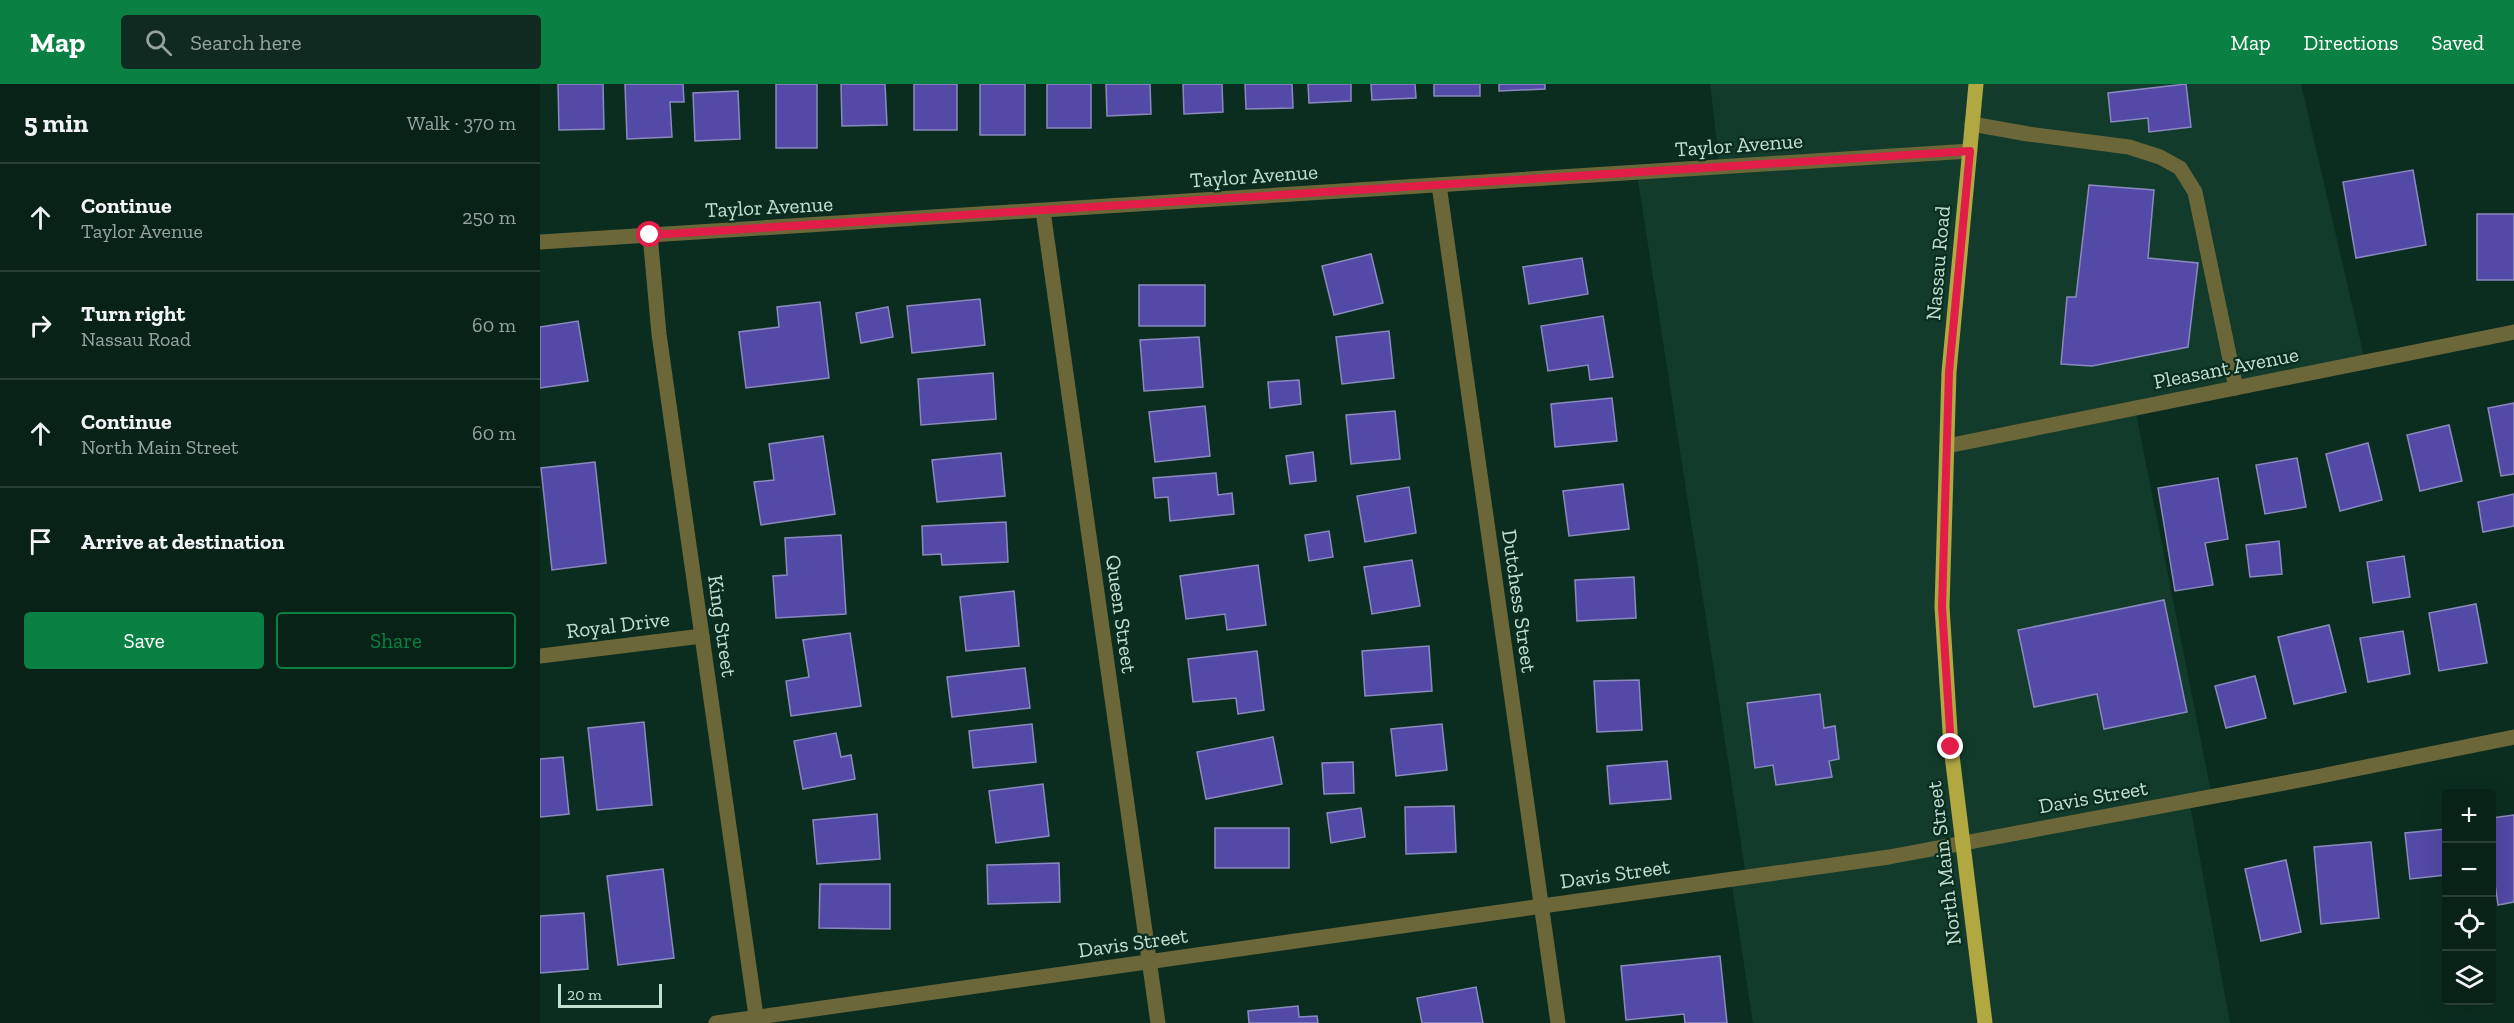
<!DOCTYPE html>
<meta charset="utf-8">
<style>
body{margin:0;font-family:"Zilla Slab",serif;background:#112a21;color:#f1f3f6}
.controls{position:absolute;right:18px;bottom:18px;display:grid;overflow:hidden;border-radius:6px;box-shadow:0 6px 24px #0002}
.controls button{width:54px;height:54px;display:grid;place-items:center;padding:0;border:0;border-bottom:2px solid #293f37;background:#082218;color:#f1f3f6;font:30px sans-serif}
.scale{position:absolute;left:18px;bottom:15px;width:104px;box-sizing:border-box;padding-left:6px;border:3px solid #c1e0d0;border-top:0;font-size:16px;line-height:21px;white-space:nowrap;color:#c1e0d0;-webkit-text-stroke:4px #0b2d20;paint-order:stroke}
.stop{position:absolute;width:18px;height:18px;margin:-14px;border:4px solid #e11d48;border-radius:50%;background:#fff}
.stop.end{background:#e11d48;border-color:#fff;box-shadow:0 2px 6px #0008}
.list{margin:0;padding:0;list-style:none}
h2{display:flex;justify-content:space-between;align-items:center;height:78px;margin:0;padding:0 24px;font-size:26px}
h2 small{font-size:20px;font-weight:400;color:#98a4a2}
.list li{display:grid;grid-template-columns:39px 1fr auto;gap:18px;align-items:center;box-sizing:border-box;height:108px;padding:0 24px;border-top:2px solid #293f37}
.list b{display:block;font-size:22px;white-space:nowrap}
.list p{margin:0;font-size:20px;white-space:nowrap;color:#98a4a2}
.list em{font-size:20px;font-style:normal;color:#98a4a2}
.actions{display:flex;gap:12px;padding:18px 24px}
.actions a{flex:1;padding:14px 0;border:2px solid #0b8043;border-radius:6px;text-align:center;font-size:21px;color:#0b8043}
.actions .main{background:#0b8043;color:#fff}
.icon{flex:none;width:33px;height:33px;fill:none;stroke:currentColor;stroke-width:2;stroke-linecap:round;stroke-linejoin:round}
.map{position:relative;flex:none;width:1974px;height:939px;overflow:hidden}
header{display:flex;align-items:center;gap:36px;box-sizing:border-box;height:84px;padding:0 30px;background:#0b8043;color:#fff}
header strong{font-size:28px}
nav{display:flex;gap:33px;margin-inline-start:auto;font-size:21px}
.search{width:420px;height:54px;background:#112a21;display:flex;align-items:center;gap:15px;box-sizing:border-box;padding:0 21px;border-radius:6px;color:#98a4a2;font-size:22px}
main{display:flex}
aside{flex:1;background:#082218}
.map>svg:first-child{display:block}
</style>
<header>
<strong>Map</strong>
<div class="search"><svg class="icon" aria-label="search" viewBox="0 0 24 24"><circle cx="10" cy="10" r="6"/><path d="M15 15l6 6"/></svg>Search here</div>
<nav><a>Map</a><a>Directions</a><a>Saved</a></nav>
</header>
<main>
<aside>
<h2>5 min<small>Walk · 370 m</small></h2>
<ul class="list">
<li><svg class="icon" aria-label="ahead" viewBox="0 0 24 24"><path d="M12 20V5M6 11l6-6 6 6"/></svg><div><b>Continue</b><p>Taylor Avenue</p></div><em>250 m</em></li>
<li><svg class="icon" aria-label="right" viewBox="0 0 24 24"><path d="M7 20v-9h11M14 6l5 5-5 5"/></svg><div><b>Turn right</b><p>Nassau Road</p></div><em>60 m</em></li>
<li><svg class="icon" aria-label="ahead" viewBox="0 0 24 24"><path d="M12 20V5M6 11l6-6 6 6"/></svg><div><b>Continue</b><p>North Main Street</p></div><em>60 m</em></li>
<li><svg class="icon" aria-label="arrive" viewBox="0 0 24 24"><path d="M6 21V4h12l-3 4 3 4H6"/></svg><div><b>Arrive at destination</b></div></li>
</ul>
<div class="actions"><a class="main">Save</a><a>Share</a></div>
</aside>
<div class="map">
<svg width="1974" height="939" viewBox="0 0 1974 939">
<rect width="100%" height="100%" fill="#0b2d20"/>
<polygon fill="#123b2b" points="1170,0 1761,0 1825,277 1595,324 1671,708 1649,715 1690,939 1213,939 1191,795 1206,792 1097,90 1180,85"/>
<g fill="#5349a6" stroke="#8a8abf" stroke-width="1.5">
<polygon points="18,0 63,0 64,45 19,46"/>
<polygon points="85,0 143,0 144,18 130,18 132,53 87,55"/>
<rect x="236" y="0" width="41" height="64"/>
<polygon points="301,0 345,0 347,41 302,42"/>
<rect x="374" y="0" width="43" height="46"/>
<rect x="440" y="0" width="45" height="51"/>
<rect x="507" y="0" width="44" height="44"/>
<polygon points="566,0 610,0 611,30 567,32"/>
<polygon points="643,0 682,0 683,28 644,30"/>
<polygon points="705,0 752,0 753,24 706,25"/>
<polygon points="768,0 811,0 811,17 769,19"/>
<polygon points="831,0 875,0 876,14 832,16"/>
<rect x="894" y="0" width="46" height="12"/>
<polygon points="959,0 1005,0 1005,5 959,7"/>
<polygon points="1646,0 1651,43 1609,48 1608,34 1571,38 1568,9"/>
<polygon points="198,7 200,55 155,57 153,9"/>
<polygon points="1873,86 1886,161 1816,174 1803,98"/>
<polygon points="1549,101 1614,106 1608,174 1658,179 1648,263 1552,282 1521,280 1527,213 1536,213"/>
<rect x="1937" y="130" width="37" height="66"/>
<polygon points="831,170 843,219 794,231 782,182"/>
<polygon points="1042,174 1048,210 989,220 983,183"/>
<rect x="599" y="201" width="66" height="41"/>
<polygon points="440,215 445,261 372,269 367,222"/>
<polygon points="280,218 289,294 206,304 199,248 239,243 237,223"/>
<polygon points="348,223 353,253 321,259 316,229"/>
<polygon points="1063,232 1073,293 1050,296 1048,281 1008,287 1001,242"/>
<polygon points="38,237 48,297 0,304 0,243"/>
<polygon points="849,247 854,294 802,300 796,253"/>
<polygon points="659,253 663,303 604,307 600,256"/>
<polygon points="453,289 456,335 381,341 378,295"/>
<polygon points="759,296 761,320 730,324 728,298"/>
<polygon points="1072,314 1077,357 1015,363 1011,320"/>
<polygon points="1974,319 1974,390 1961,392 1948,324"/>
<polygon points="665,322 670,372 615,378 609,328"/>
<polygon points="855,327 860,375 811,380 806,331"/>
<polygon points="1909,341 1922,397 1880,407 1867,351"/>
<polygon points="283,352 295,430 221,441 214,398 234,396 229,360"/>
<polygon points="1828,359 1842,416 1800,427 1786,370"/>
<polygon points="773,368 776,397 750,400 746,372"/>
<polygon points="461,369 465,412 397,418 392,376"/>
<polygon points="1757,374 1766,423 1725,430 1716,381"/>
<polygon points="55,378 66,479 12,486 1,384"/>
<polygon points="676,389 678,411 692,409 694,430 630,437 628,413 615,414 613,394"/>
<polygon points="1678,394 1688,455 1665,459 1673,501 1635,507 1618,404"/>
<polygon points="1083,400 1089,445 1029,452 1023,407"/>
<polygon points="869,403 876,449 825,458 817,412"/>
<polygon points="1974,410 1974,442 1943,448 1938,418"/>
<polygon points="466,438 468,478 402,481 401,470 383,471 382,442"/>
<polygon points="789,447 793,473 769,477 765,451"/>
<polygon points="301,451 306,530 236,534 233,492 247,491 245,454"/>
<polygon points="1739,457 1742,490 1710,493 1706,461"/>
<polygon points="1864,472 1870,513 1833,519 1827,478"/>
<polygon points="872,476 880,522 832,530 824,483"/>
<polygon points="718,481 726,541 687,546 685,530 646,535 640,492"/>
<polygon points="1094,493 1096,534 1037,537 1035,496"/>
<polygon points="474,507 479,562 426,567 420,513"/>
<polygon points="1624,516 1647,628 1564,645 1557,610 1494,623 1478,546"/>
<polygon points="1936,520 1947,579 1899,587 1889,529"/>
<polygon points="1789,541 1806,608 1754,620 1738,553"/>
<polygon points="1863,547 1870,590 1828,598 1820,554"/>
<polygon points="310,549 321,622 251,632 246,597 269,593 263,556"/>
<polygon points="889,562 892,607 825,612 822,567"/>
<polygon points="717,567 724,626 698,630 696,614 653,618 648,575"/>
<polygon points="485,584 490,624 412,633 407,593"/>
<polygon points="1715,592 1726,634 1686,644 1675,602"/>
<polygon points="1099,596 1102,646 1057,648 1054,597"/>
<polygon points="1280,610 1284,644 1295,642 1299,675 1289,677 1292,693 1236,701 1233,681 1215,684 1207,619"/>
<polygon points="104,638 112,721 57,726 48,644"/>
<polygon points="492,640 496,678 433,684 429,647"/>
<polygon points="902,640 907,686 856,692 851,645"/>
<polygon points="296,649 301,673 311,671 315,695 263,705 254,657"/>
<polygon points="733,653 742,700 666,715 657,668"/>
<polygon points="23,673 29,730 0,733 0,675"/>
<polygon points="1127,677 1131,715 1070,720 1067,682"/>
<polygon points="813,678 814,709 784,710 782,679"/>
<polygon points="503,700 509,752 456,759 449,707"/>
<polygon points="914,722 916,768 866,770 865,723"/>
<polygon points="821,724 825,753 791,759 787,729"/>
<polygon points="337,730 340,775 277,780 273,736"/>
<polygon points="1974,731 1974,818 1958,821 1952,779 1952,734"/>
<rect x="675" y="744" width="74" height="40"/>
<polygon points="1906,745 1906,791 1870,795 1865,749"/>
<polygon points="1831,758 1839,834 1781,840 1774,763"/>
<polygon points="1746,776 1761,848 1721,857 1705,785"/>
<polygon points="519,779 520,818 448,820 447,781"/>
<polygon points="123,785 134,874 78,881 67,792"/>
<polygon points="280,800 350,800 350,845 279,844"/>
<polygon points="44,829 48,885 0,889 0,832"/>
<polygon points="1180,872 1187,939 1145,939 1144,930 1086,936 1081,882"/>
<polygon points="936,903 943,939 882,939 877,914"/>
<polygon points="758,922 759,933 777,932 778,939 709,939 708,927"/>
</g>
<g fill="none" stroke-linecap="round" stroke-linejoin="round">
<g stroke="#6b6739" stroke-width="15">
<polyline points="1432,40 1488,50 1589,63 1620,73 1640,84 1655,108 1696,304"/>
<polyline points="899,101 1018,939"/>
<polyline points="503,127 618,939"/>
<polyline points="110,151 119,250 217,939"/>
<polyline points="0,158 1430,67"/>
<polyline points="1407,362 1974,248"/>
<polyline points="0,572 162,552"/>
<polyline points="176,939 1349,773 1771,694 1974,653"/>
</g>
<polyline stroke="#b1a841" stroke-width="15" points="1436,0 1409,288 1402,523 1411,663 1445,939"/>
</g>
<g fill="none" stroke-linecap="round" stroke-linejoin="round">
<polyline stroke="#e11d48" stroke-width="8" points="110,151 1430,67 1409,288 1402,523 1411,663"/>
</g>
<g text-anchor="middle" stroke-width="4.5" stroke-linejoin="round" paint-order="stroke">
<g font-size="21" fill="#c1e0d0" stroke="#0b2d20">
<text transform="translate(1199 61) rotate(-4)" y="7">Taylor Avenue</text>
<text transform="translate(714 92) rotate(-4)" y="7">Taylor Avenue</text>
<text transform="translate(229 123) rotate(-3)" y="7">Taylor Avenue</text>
<text transform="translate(1398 179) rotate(-85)" y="7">Nassau Road</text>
<text transform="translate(1686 284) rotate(-11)" y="7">Pleasant Avenue</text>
<text transform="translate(979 517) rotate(82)" y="7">Dutchess Street</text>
<text transform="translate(581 530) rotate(82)" y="7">Queen Street</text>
<text transform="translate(78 541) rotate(-7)" y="7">Royal Drive</text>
<text transform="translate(182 542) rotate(82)" y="7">King Street</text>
<text transform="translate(1553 713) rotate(-10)" y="7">Davis Street</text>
<text transform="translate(1404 779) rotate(-97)" y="7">North Main Street</text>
<text transform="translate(1075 790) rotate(-8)" y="7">Davis Street</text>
<text transform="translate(593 859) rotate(-8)" y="7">Davis Street</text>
</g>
</g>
</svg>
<div class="controls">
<button>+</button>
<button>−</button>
<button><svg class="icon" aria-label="locate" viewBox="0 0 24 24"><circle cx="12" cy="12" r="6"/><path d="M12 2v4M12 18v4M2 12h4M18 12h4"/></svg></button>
<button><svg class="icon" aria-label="layers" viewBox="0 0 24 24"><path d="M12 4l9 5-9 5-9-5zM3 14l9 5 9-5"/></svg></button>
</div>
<div class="scale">20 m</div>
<div class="stop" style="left:110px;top:151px"></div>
<div class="stop end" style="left:1411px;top:663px"></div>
</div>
</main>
